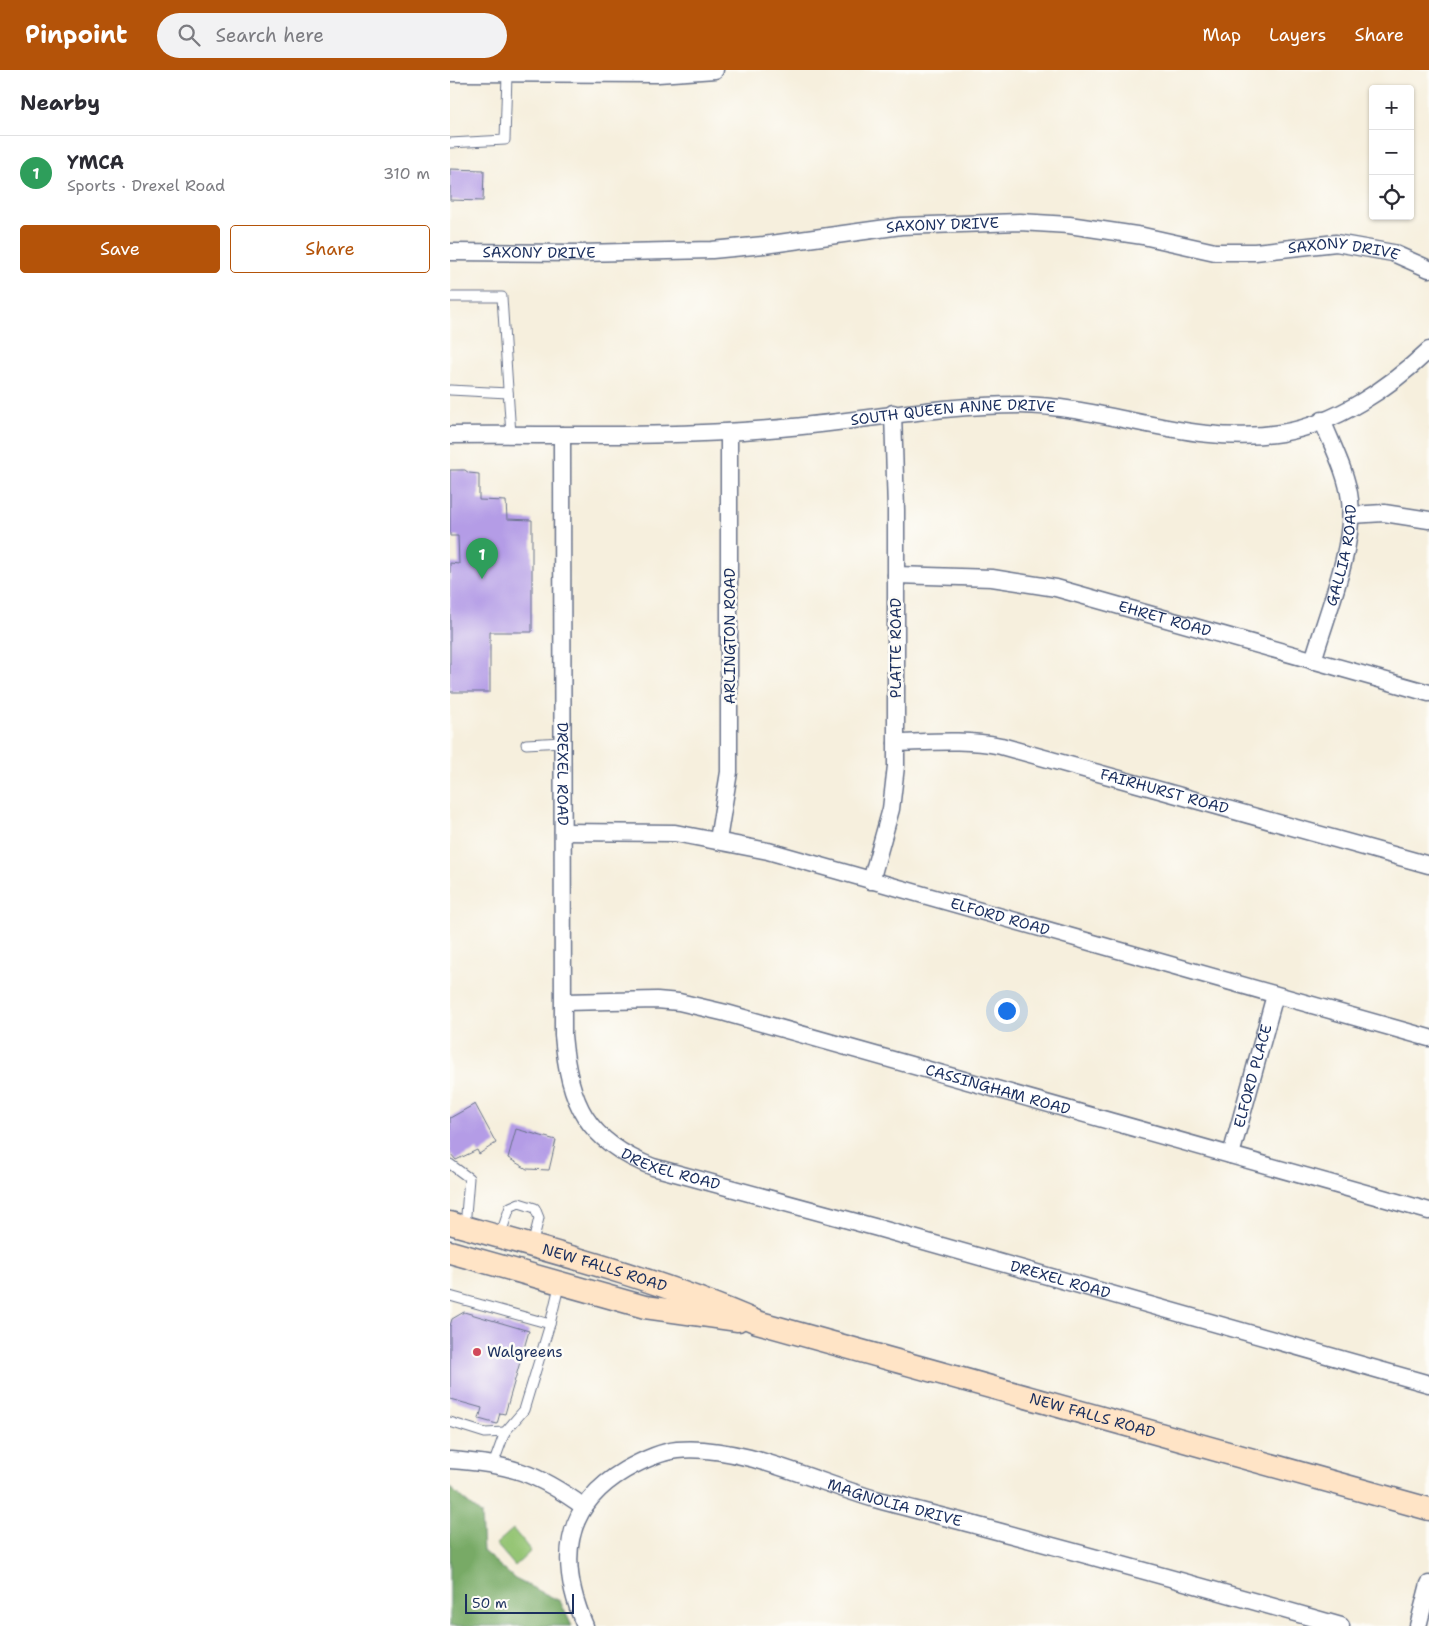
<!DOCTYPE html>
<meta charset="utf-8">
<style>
body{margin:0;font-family:"Shantell Sans",sans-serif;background:#f2f2f3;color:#2b2b33}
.controls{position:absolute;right:15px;top:15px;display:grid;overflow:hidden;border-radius:5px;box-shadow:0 1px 4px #0004}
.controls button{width:45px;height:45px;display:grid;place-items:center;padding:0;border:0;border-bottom:1px solid #e1e1e2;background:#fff;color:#2b2b33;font:25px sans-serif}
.scale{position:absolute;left:15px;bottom:12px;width:109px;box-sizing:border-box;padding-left:5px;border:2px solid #1b2f5e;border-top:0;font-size:14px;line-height:18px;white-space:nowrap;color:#1b2f5e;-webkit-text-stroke:4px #fdfcf7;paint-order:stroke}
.you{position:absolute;left:556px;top:940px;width:18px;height:18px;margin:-12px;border:4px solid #fff;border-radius:50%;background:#1a73e8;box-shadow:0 0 0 8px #1a73e833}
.badge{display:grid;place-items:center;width:32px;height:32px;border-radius:50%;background:#b45309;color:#fff;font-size:16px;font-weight:700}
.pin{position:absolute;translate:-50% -41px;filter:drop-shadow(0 1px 2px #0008)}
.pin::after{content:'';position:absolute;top:26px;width:18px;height:15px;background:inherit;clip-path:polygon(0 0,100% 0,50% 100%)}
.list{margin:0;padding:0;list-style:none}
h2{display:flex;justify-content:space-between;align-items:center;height:65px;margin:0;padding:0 20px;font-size:21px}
h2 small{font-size:16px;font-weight:400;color:#7c7c81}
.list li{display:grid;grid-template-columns:32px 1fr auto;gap:15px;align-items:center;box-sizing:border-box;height:75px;padding:0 20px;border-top:1px solid #e1e1e2}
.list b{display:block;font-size:19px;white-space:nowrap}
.list p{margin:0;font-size:16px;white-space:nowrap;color:#7c7c81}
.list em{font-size:16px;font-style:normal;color:#7c7c81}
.actions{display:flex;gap:10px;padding:15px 20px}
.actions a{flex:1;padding:11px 0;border:1px solid #b45309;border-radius:5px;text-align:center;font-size:18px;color:#b45309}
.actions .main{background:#b45309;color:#fff}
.icon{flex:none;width:28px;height:28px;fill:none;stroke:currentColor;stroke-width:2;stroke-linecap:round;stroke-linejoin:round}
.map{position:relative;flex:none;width:979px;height:1556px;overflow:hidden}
header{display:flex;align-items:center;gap:30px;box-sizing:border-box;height:70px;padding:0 25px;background:#b45309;color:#fff}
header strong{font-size:24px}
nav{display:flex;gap:28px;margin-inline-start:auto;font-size:18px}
.search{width:350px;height:45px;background:#f2f2f3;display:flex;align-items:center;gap:12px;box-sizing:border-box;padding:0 18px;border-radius:28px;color:#7c7c81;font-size:19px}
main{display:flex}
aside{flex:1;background:#fff}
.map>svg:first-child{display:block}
</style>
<header>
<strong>Pinpoint</strong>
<div class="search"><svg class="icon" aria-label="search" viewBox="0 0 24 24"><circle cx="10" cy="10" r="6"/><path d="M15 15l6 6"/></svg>Search here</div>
<nav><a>Map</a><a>Layers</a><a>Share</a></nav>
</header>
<main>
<aside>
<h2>Nearby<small></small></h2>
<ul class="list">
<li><span class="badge" style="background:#2e9e5b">1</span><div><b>YMCA</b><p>Sports · Drexel Road</p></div><em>310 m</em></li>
</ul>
<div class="actions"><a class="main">Save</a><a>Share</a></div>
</aside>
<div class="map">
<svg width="979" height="1556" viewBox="0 0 979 1556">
<rect width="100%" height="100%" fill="#fdfcf7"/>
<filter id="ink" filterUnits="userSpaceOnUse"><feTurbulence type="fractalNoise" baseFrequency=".02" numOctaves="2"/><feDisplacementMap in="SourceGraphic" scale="10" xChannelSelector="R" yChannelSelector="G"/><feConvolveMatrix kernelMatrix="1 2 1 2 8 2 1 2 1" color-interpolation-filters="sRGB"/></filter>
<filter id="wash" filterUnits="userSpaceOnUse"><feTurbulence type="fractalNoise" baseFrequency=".0096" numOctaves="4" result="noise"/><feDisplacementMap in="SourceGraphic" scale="20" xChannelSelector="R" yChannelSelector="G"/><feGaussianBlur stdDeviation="1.12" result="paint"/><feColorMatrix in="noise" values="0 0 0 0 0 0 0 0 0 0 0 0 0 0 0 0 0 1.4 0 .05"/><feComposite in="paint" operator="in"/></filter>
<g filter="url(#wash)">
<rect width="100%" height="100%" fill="#f6efdd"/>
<polygon fill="#95c575" stroke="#587a6a" points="63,1459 81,1481 65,1496 46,1474"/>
<polygon fill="#78aa66" stroke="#4a6c62" points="0,1418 31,1444 33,1481 65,1509 110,1531 122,1556 0,1556"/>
<g id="blocks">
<g fill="#b49ce6">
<polygon points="0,99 34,100 33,131 0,130"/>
<polygon points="0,400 15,400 19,403 29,404 29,430 56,431 57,449 82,450 82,562 40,562 40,622 0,622 0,493 9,494 8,466 0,466"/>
<polygon points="25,1034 46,1073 29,1084 27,1080 6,1090 0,1083 0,1048"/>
<polygon points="66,1059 106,1070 99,1100 77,1099 58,1088"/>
<polygon points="14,1242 79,1261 55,1344 50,1343 47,1354 29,1349 32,1338 0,1329 0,1256 2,1249"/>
</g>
</g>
</g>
<g filter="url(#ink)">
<use href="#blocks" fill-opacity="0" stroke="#68728a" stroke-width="1"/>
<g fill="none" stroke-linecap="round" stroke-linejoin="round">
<defs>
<g id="service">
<polyline points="0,73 55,70 57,4"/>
<polyline points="0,227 52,227 61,365"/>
<polyline points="0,320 58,323"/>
<polyline points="76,674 113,672"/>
<polyline points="0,1094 19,1108 15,1157"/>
<polyline points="50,1166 60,1137 69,1133 85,1138 89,1148 82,1176"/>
<polyline points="0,1226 100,1254 110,1212"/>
<polyline points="0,1352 35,1363 55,1362"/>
<polyline points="43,1395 55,1362 74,1340 100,1254"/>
</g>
<g id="minor">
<polyline points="0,3 208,4 265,0"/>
<path id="s1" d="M 0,182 L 131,183 L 262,180 L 314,175 L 451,156 L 570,152 L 619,155 L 693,166 L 765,182 L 805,182 L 886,173 L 943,183 L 979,199"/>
<path id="s2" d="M 0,365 C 106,364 213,368 319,359 C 404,353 484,335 570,335 C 658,336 742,377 831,363 C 886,354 939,318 979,280"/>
<path id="s3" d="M 112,365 L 113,965 C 119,1033 136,1071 203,1097 L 428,1158 L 979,1314"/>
<polyline points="901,445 934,443 979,450"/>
<path id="s4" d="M 446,505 L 542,508 L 606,518 L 979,623"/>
<path id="s5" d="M 863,591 C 876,545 905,477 900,430 C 897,403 882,375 872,350"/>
<path id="s6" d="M 446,673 C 482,672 516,669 551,676 L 979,795"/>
<path id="s7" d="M 113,762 L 225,763 L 318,781 L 979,968"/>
<polyline points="268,770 279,702 279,362"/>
<polyline points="421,811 441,739 446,696 446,440 443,343"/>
<path id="s8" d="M 114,932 L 207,930 L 229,932 L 276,943 L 979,1141"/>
<path id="s9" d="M 781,1085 L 825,925"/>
<path d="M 0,1390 C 59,1394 86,1402 134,1437"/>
<path id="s10" d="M 135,1556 C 108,1493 112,1437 175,1400 C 191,1391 209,1382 227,1380 C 289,1374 366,1412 425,1429 C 460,1439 497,1447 532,1457 C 652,1489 772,1522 891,1556"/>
<polyline points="968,1556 979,1514"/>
</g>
<g id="secondary">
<path id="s11" d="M 0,1153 C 104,1182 208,1209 307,1252 L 979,1439"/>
<polyline points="0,1182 195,1237 288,1250"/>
</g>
</defs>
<use href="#service" stroke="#68728a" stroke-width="11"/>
<use href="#minor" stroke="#68728a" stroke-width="19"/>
<use href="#secondary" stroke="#68728a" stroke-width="25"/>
<use href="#service" stroke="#fff" stroke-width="9"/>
<use href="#minor" stroke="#fff" stroke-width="16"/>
<use href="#secondary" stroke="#ffe4c6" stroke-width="22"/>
</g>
</g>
<circle fill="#d1495b" stroke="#fdfcf7" stroke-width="2" cx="27" cy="1282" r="5"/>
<g text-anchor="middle" stroke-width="5" stroke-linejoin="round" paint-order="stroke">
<g font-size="15" fill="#1b2f5e" stroke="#fdfcf7">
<text dy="5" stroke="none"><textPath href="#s1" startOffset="494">SAXONY DRIVE</textPath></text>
<text dy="5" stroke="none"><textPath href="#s1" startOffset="89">SAXONY DRIVE</textPath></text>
<text dy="5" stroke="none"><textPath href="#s1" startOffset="899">SAXONY DRIVE</textPath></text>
<text dy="5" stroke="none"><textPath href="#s2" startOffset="504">SOUTH QUEEN ANNE DRIVE</textPath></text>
<text dy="5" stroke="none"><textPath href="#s5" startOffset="110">GALLIA ROAD</textPath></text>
<text dy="5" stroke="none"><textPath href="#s4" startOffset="274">EHRET ROAD</textPath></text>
<text transform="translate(280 566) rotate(-90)" y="5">ARLINGTON ROAD</text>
<text transform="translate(446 578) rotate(-90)" y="5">PLATTE ROAD</text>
<text dy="5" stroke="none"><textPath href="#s3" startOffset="339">DREXEL ROAD</textPath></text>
<text dy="5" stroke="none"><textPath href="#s6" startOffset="275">FAIRHURST ROAD</textPath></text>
<text dy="5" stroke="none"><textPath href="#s7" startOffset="448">ELFORD ROAD</textPath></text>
<text dy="5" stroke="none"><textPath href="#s9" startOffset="82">ELFORD PLACE</textPath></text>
<text dy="5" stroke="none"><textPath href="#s8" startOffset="446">CASSINGHAM ROAD</textPath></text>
<text dy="5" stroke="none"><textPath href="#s3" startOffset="789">DREXEL ROAD</textPath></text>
<text dy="5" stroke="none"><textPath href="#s11" startOffset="161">NEW FALLS ROAD</textPath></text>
<text dy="5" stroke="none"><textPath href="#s3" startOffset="1194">DREXEL ROAD</textPath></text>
<text dy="5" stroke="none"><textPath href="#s11" startOffset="671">NEW FALLS ROAD</textPath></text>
<text dy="5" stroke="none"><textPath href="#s10" startOffset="461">MAGNOLIA DRIVE</textPath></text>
</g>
<g font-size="15" fill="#1b2f5e" stroke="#fdfcf7" text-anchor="start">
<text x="37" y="1287">Walgreens</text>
</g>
</g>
</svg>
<div class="controls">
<button>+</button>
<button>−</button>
<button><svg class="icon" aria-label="locate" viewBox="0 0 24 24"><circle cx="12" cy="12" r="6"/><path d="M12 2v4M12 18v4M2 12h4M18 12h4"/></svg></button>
</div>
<div class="scale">50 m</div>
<div class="you"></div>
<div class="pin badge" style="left:32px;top:509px;background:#2e9e5b">1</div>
</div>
</main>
